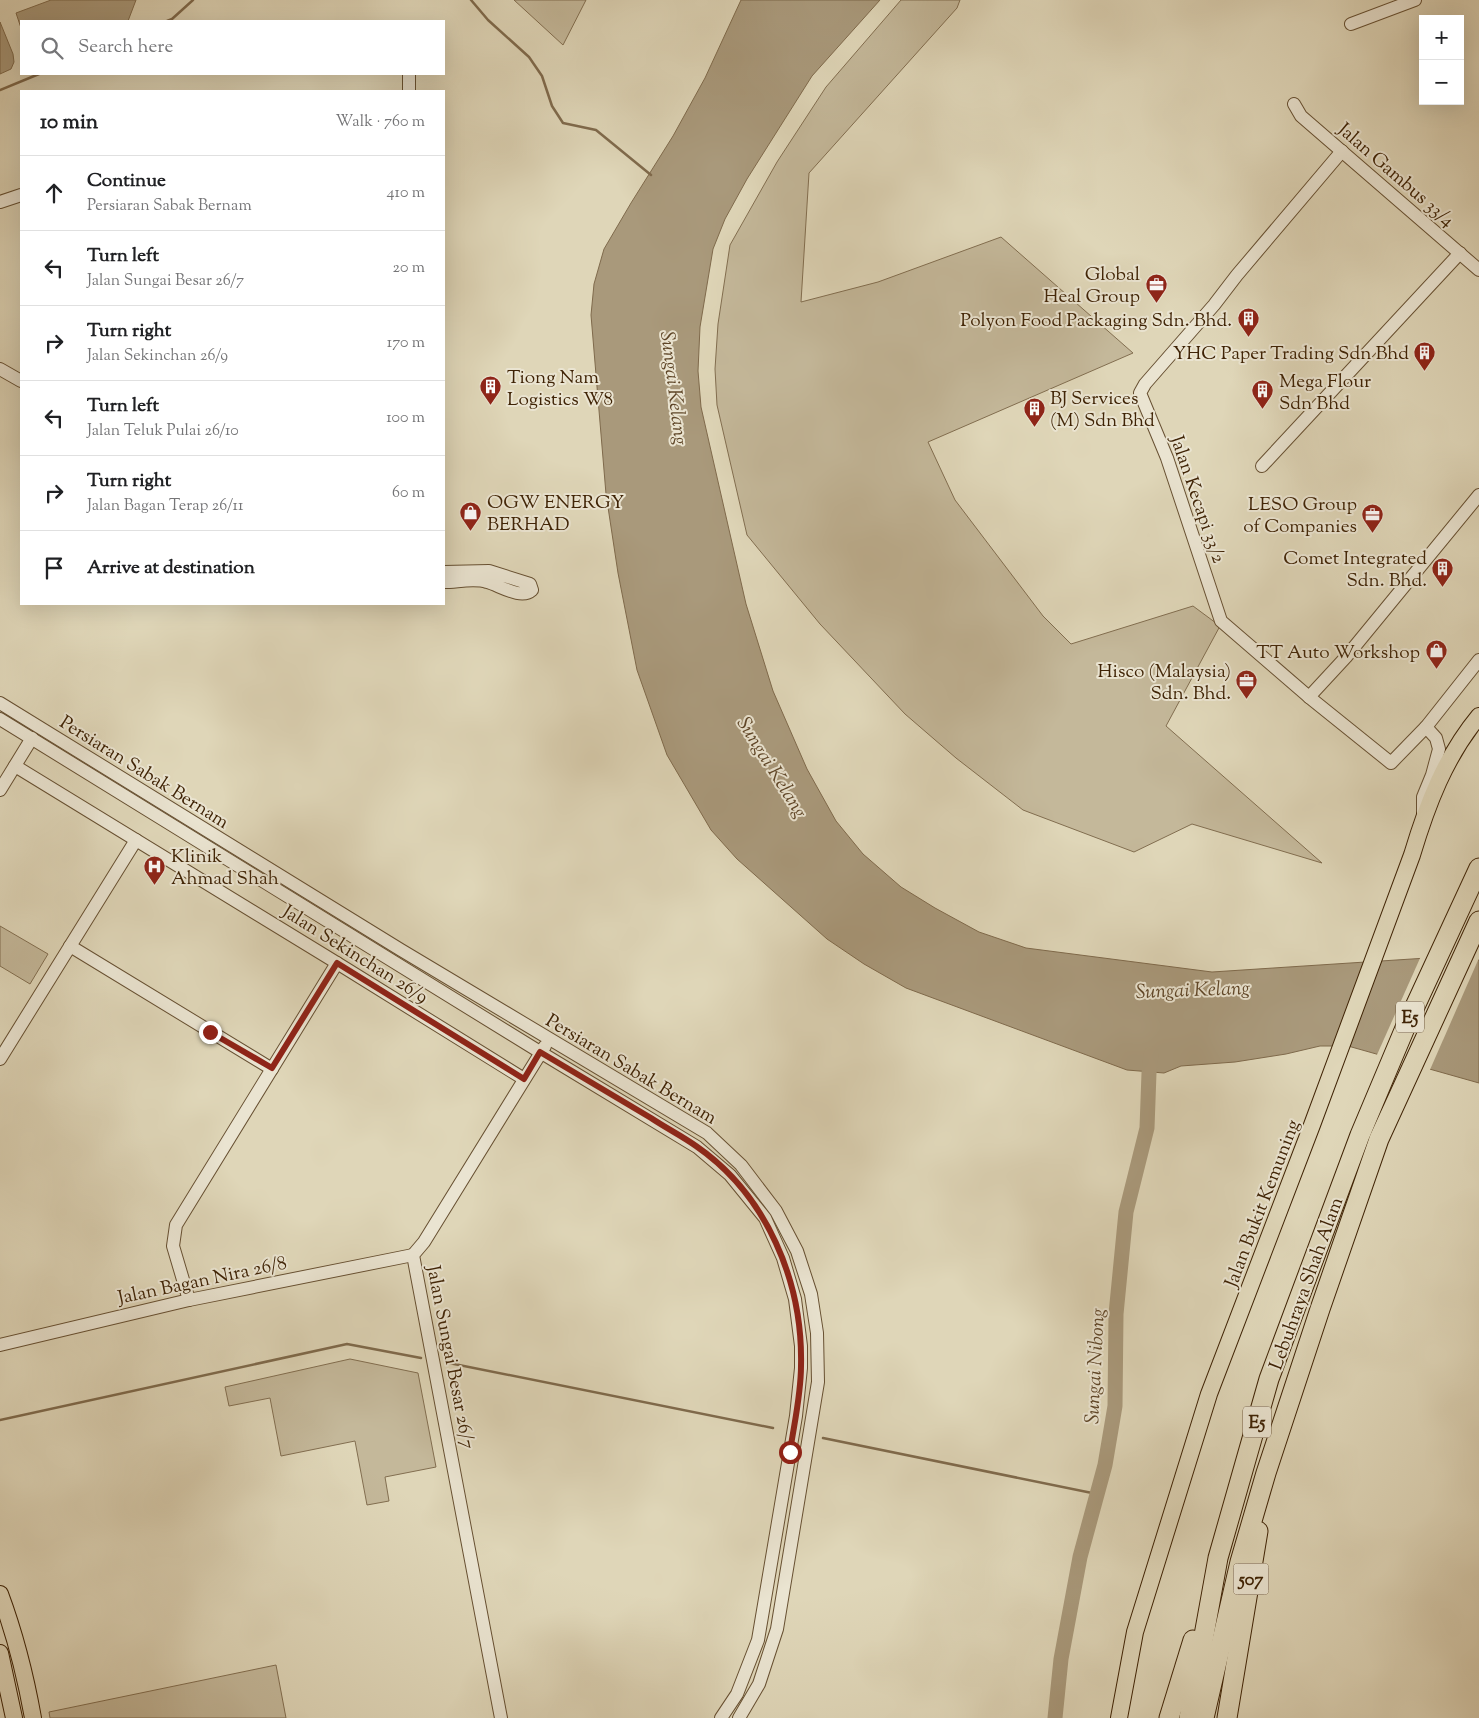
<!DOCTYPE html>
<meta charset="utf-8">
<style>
body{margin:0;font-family:"Sorts Mill Goudy",serif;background:#f6f6f6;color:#202124}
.controls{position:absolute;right:15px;top:15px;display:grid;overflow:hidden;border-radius:0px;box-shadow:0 5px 20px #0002}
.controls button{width:45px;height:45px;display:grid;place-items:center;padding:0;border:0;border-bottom:1px solid #e0e0e0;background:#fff;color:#202124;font:25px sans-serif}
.stop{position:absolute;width:15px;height:15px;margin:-11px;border:4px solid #8f2418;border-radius:50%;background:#fff}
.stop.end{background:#8f2418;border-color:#fff;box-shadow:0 1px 5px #0008}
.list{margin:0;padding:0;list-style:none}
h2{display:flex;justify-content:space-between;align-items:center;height:65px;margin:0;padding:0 20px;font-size:21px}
h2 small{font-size:16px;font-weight:400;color:#757577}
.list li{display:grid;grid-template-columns:32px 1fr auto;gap:15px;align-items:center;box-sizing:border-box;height:75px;padding:0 20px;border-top:1px solid #e0e0e0}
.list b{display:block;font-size:19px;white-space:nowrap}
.list p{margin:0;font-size:16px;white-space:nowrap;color:#757577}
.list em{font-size:16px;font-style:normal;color:#757577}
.icon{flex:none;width:28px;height:28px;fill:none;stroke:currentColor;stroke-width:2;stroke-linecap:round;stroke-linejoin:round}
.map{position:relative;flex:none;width:1479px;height:1718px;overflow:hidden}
.search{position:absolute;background:#fff;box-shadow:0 5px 20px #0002;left:20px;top:20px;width:425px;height:55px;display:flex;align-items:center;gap:12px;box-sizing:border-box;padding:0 18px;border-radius:0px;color:#757577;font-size:19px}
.panel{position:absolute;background:#fff;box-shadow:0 5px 20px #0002;left:20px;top:90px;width:425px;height:515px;border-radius:0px}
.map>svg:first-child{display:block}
</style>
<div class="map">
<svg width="1479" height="1718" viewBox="0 0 1479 1718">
<rect width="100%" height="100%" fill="#dfd6b8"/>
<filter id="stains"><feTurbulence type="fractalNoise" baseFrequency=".004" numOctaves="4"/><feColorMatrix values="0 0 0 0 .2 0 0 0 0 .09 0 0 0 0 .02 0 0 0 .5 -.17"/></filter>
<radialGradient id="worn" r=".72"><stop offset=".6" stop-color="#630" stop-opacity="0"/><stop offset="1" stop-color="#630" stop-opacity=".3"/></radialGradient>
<g fill="#c4b89a" stroke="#826e50">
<polygon points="514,0 586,0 563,45"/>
<polygon points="901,0 960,0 957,8 809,173 801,302 878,282 1001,237 1133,353 928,442 955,500 1043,616 1071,644 1193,606 1220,626 1166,726 1322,863 1192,824 1134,852 1023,810 956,758 905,714 820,624 747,535 717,405 715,369 718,324 730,245 777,162 826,87"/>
<polygon points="0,926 48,954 30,984 0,966"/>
<polygon points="350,1359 418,1373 436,1467 385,1477 389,1501 367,1505 355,1441 281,1456 270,1398 229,1406 225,1387"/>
<polygon points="276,1665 286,1718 50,1718 49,1712"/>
</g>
<g fill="#a9997b" stroke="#7f6a4c">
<polygon points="51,0 136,0 128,21 21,21 21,28 16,13"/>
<polygon points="741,0 880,0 812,76 747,179 725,219 713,249 700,327 698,371 701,407 746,604 773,691 807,769 836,821 863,854 901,887 935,908 979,932 1026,948 1212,972 1427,958 1479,960 1479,1083 1348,1046 1320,1046 1286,1054 1235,1062 1181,1066 1164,1073 1127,1070 906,988 864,964 827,939 737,859 711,830 667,755 637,670 618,573 606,494 591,315 594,284 604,249 631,203 673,136 705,78"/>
<polygon points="0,22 13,54 14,62 11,69 0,74"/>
</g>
<polygon fill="#dfd6b8" points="1421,956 1479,958 1429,1072 1376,1057"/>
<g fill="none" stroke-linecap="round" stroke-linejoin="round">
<g stroke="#7f6a4c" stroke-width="2.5">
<polyline points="471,0 488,20 529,57 542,76 552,106 563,123 596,130 651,175"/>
<polyline points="167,21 172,19 193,0"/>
<polyline points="0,90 39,74"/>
<polyline points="449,1363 773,1428"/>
<polyline points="0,1420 347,1344 421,1358"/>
<polyline points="823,1438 1097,1494"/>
</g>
<polyline stroke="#a9997b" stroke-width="15" points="1055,1718 1061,1659 1080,1557 1105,1465 1115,1406 1116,1314 1126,1212 1147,1128 1149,1073 1151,1054"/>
<defs>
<g id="minor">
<polyline points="1351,24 1415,0"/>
<polyline points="409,74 409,91"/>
<polyline points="1294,104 1301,116 1479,270"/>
<polyline points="1342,151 1237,275 1214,305 1145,384 1140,393 1167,458 1221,621 1309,697 1391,763 1426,727 1479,660"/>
<polyline points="0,202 21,195"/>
<polyline points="0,369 21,381"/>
<polyline points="1262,466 1460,253"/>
<path d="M 444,572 L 489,571 L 530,584 L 532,590 C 521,600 499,585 487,582 C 475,578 457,582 444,582"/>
<polyline points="1309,697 1346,657 1479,495"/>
<polyline points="0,703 401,950 707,1133 741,1165 776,1211 797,1251 811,1294 817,1333 818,1382 777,1629 759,1684 739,1718"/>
<polyline points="0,719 540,1052 697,1147 730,1175 765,1218 783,1258 795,1299 801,1346 801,1368 796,1416 758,1640 737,1694 721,1718"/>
<polyline points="15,766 337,963 524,1079"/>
<polyline points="0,790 32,738"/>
<polyline points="1423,815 1423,797 1432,775 1439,749 1436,738 1426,727"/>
<polyline points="70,946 272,1069"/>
<polyline points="0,1059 136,840"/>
<polyline points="189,1300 173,1246 176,1225 337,963"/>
<polyline points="0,1345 189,1300 413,1255"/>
<polyline points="501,1718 413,1255 424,1242 545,1046"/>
</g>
<g id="major">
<path d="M 0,1594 C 16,1637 25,1673 33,1718"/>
<polyline points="0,1653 14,1718"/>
<path d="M 1119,1718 L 1135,1632 L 1209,1394 L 1312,1125 L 1412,855 C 1427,805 1445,757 1479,716"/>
</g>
<g id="highway">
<polyline points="1169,1718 1193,1640"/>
<polyline points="1189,1718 1218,1558 1269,1379 1360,1135 1405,1028 1479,868"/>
<polyline points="1204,1718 1240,1562 1266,1473 1320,1309 1379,1139 1479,921"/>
<polyline points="1227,1718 1258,1531"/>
</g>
</defs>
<use href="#minor" stroke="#675032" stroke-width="14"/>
<use href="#major" stroke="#3f2305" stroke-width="18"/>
<use href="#highway" stroke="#3f2305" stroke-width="21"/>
<use href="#minor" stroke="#eae4d1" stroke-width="12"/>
<use href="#major" stroke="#dfd6b8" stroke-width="16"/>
<use href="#highway" stroke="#dfd6b8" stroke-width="19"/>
</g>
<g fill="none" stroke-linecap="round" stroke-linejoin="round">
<path stroke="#8f2418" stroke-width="6" d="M 210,1032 L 272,1068 L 337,963 L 524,1079 L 540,1052 C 577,1074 614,1096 651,1118 C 666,1128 682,1136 696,1146 C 767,1195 803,1282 801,1366 C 801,1395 794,1424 790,1452"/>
</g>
<defs>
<symbol id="office-pin" viewBox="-11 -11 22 30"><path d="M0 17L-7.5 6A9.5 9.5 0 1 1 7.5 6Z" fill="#8f2418" stroke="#eae4d1"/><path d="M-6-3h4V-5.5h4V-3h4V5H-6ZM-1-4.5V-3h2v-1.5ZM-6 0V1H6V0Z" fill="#fff"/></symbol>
<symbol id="building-pin" viewBox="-11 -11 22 30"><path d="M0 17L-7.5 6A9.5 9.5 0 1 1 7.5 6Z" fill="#8f2418" stroke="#eae4d1"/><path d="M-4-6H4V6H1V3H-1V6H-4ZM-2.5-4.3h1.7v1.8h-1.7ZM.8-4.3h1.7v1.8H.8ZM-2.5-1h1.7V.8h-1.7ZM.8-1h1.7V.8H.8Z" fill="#fff"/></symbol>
<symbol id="shop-pin" viewBox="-11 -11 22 30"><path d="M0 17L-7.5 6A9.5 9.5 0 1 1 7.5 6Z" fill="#8f2418" stroke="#eae4d1"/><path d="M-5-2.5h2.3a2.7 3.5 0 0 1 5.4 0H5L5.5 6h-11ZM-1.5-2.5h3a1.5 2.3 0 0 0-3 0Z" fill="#fff"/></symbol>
<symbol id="hospital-pin" viewBox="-11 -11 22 30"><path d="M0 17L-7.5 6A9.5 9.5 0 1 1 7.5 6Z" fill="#8f2418" stroke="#eae4d1"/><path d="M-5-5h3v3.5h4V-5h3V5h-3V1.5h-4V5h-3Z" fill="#fff"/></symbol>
</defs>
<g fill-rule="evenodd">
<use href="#office-pin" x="1144" y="272" width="25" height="34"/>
<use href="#building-pin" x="1236" y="306" width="25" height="34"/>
<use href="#building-pin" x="1412" y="340" width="25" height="34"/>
<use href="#building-pin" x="478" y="374" width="25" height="34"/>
<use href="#building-pin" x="1250" y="378" width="25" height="34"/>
<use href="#building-pin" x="1022" y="396" width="25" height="34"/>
<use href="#shop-pin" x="458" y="500" width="25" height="34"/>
<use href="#office-pin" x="1360" y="502" width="25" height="34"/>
<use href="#building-pin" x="1430" y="556" width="25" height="34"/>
<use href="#shop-pin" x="1424" y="638" width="25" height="34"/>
<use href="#office-pin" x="1234" y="668" width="25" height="34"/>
<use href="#hospital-pin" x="142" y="854" width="25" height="34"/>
</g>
<g text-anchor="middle" stroke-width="4" stroke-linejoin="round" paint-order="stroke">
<g fill="#eae4d1" stroke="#725d42" stroke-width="1">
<rect x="1396" y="1001.5" width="28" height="31" rx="4"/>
<rect x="1243" y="1406.5" width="28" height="31" rx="4"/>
<rect x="1233.5" y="1563.5" width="35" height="31" rx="4"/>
</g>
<g font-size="18" font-weight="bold" fill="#3f2305">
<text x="1410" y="1023">E5</text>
<text x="1257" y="1428">E5</text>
<text x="1251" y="1585">507</text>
</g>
<g font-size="19" fill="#3f2305" stroke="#eae4d1">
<text transform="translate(1397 174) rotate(41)" y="7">Jalan Gambus 33/4</text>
<text transform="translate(1199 499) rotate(71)" y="7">Jalan Kecapi 33/2</text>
<text transform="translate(145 771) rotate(32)" y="7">Persiaran Sabak Bernam</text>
<text transform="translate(356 953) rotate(32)" y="7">Jalan Sekinchan 26/9</text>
<text transform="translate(632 1068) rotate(31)" y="7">Persiaran Sabak Bernam</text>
<text transform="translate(1261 1203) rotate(-69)" y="7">Jalan Bukit Kemuning</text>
<text transform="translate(202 1279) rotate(-12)" y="7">Jalan Bagan Nira 26/8</text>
<text transform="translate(1305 1283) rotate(-70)" y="7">Lebuhraya Shah Alam</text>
<text transform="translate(452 1357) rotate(79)" y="7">Jalan Sungai Besar 26/7</text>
</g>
<g font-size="19" fill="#3f2305" stroke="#eae4d1" text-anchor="end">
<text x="1140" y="280">Global<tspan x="1140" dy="22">Heal Group</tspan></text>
<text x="1232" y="326">Polyon Food Packaging Sdn. Bhd.</text>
<text x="1409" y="359">YHC Paper Trading Sdn Bhd</text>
<text x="507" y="383" text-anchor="start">Tiong Nam<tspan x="507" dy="22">Logistics W8</tspan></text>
<text x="1279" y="387" text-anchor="start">Mega Flour<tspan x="1279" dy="22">Sdn Bhd</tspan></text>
<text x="1050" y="404" text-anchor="start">BJ Services<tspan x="1050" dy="22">(M) Sdn Bhd</tspan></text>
<text x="487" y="508" text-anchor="start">OGW ENERGY<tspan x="487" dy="22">BERHAD</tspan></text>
<text x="1357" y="510">LESO Group<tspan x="1357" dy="22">of Companies</tspan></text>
<text x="1427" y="564">Comet Integrated<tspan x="1427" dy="22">Sdn. Bhd.</tspan></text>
<text x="1420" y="658">TT Auto Workshop</text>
<text x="1231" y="677">Hisco (Malaysia)<tspan x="1231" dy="22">Sdn. Bhd.</tspan></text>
<text x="171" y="862" text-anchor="start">Klinik<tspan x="171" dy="22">Ahmad Shah</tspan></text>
</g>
<g font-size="20" font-style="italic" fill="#5f4628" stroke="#eae4d1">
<text transform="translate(675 388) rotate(83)" y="7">Sungai Kelang</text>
<text transform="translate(773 767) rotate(58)" y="7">Sungai Kelang</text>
<text transform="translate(1193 989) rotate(-2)" y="7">Sungai Kelang</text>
<text transform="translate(1094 1366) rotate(-87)" y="7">Sungai Nibong</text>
</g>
</g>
<rect width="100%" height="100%" filter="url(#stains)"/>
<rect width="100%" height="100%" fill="url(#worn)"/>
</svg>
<div class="controls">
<button>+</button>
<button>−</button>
</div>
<div class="stop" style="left:790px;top:1452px"></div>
<div class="stop end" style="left:210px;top:1032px"></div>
<div class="search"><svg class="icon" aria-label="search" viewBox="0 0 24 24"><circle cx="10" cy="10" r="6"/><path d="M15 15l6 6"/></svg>Search here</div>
<section class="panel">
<h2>10 min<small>Walk · 760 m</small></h2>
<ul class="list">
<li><svg class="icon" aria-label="ahead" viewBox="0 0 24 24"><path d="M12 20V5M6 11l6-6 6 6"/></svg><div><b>Continue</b><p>Persiaran Sabak Bernam</p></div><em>410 m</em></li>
<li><svg class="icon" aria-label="left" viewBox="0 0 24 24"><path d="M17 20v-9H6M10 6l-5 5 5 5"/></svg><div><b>Turn left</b><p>Jalan Sungai Besar 26/7</p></div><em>20 m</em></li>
<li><svg class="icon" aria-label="right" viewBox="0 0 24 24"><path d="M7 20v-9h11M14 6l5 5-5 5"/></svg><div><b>Turn right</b><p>Jalan Sekinchan 26/9</p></div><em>170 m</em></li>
<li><svg class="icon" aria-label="left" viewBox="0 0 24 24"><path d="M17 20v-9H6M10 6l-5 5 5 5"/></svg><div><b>Turn left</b><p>Jalan Teluk Pulai 26/10</p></div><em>100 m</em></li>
<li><svg class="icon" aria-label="right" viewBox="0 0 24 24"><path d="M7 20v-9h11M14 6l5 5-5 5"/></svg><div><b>Turn right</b><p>Jalan Bagan Terap 26/11</p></div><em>60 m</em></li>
<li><svg class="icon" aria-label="arrive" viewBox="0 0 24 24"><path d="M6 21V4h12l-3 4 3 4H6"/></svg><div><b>Arrive at destination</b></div></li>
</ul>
</section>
</div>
